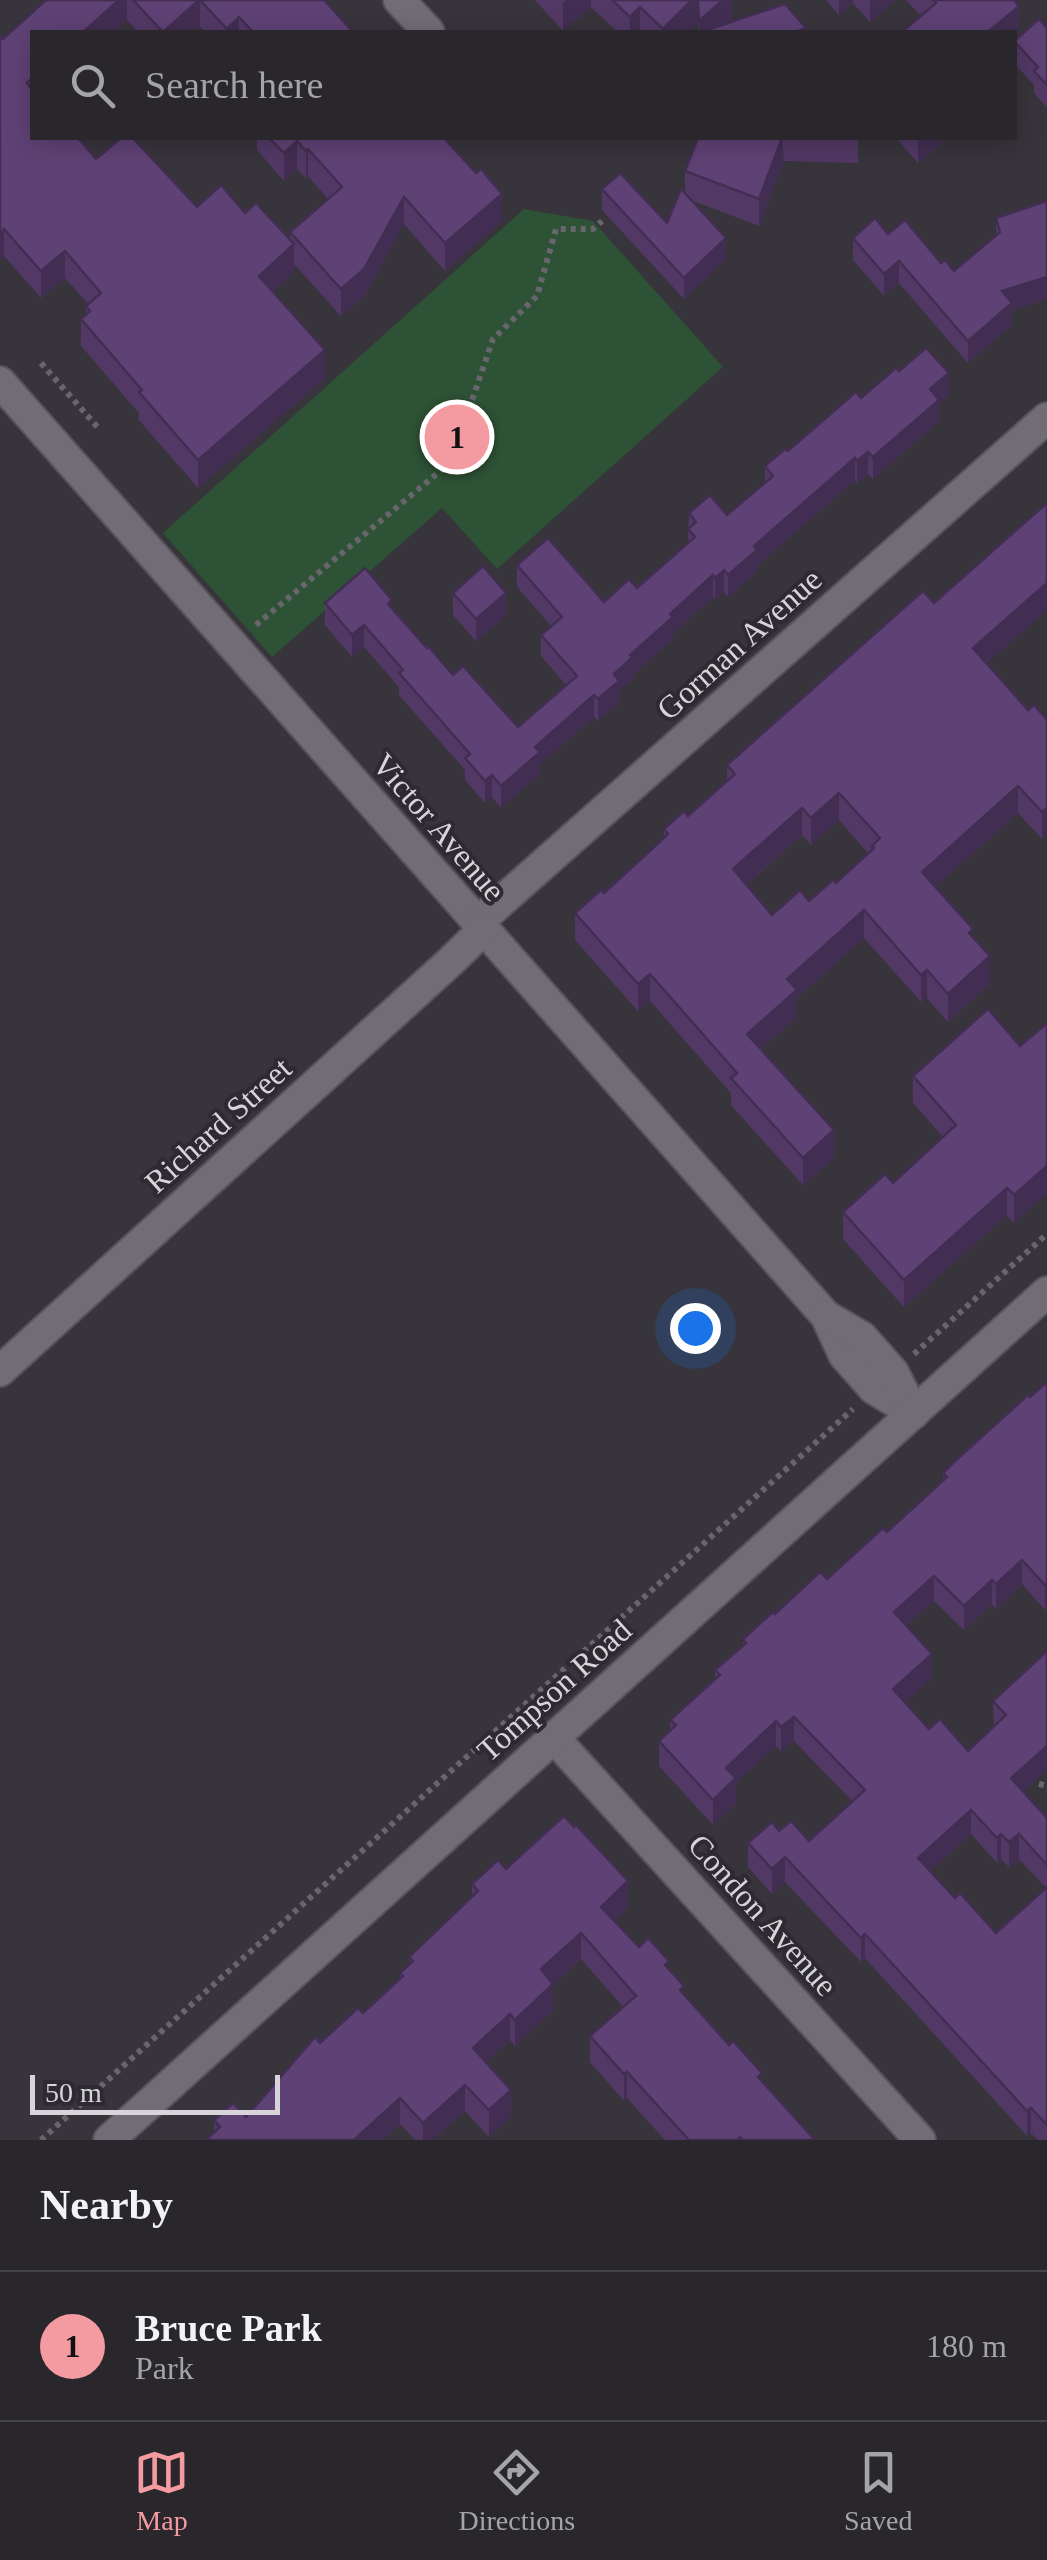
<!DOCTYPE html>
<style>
body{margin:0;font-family:"Times New Roman",serif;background:#353338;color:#f1f3f6}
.scale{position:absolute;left:30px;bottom:25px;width:250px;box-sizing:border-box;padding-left:10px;border:5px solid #d7d5da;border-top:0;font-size:28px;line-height:35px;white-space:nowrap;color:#d7d5da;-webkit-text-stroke:8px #2d2a31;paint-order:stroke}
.you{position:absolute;left:695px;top:1328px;width:35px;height:35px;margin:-25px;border:8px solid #fff;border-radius:50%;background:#1a73e8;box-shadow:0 0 0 15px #1a73e833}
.badge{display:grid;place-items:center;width:65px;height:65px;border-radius:50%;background:#f49aa1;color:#111;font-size:32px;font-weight:700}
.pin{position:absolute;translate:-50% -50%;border:5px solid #fff;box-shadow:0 2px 10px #0006}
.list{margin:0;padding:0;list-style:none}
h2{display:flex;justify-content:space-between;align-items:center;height:130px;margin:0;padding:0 40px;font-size:42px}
h2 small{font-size:32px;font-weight:400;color:#a5a5a9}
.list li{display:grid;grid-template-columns:65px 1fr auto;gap:30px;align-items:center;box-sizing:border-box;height:150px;padding:0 40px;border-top:2px solid #454448}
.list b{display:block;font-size:38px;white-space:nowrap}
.list p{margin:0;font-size:32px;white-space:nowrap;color:#a5a5a9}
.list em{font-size:32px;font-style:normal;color:#a5a5a9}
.icon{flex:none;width:55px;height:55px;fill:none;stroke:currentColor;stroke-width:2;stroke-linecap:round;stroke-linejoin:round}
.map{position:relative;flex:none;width:1047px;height:2140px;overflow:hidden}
.search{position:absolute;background:#29272c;box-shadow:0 5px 25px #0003;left:30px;right:30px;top:30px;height:110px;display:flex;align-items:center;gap:25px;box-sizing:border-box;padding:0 35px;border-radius:0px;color:#a5a5a9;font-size:38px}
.sheet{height:280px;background:#29272c}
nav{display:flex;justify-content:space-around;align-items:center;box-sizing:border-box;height:140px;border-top:2px solid #454448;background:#29272c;font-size:28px;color:#a5a5a9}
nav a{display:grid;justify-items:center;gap:5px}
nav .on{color:#f49aa1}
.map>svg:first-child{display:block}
</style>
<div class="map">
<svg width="1047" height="2140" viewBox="0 0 1047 2140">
<rect width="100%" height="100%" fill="#37343b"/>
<polygon fill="#2e5235" points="524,209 593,221 723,367 497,569 442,508 272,657 163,533"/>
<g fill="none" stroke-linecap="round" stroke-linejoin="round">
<defs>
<g id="minor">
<polyline points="399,0 429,32"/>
<polyline points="0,382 826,1316 844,1355 874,1389 914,1413"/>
<polyline points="477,923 1047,418"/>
<polyline points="826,1316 862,1337 893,1372 913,1411"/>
<polyline points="0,1371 450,962 483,930"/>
<polyline points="554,1738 920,2140"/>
<polyline points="109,2140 1047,1292"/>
</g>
</defs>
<use href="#minor" stroke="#565359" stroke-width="34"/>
<g stroke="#68666c" stroke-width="6" stroke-dasharray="5 5" stroke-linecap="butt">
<polyline points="41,363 100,430"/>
<polyline points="256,625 451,462 493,339 537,296 556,229 593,229 602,221"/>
<polyline points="914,1354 1047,1234"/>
<polyline points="1039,1784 1047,1786"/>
<polyline points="41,2140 853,1409"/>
</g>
<use href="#minor" stroke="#716c75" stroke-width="30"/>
</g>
<g fill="#523965" fill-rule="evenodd">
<polygon points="46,0 324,0 353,32 205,32 200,27 193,32 138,32 127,20 32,32 32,138 96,159 197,207 245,213 290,240 290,232 328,199 308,176 306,178 297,169 284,181 257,150 257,138 444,138 502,221 445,271 404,224 364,296 341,316 294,264 294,272 272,292 325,378 198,488 139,420 139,413 81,346 81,319 86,314 86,306 88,304 65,278 41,298 4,256 0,260 0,35 3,39"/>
<polygon points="535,0 732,0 732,20 728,24 806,32 698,32 698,22 687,32 617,32 591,7 563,31"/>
<polygon points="826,0 895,0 870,22 853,3 839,15"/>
<polygon points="906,0 1014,0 1019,35 921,16"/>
<polygon points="1047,28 1047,108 1034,93 1034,85 1014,63 1014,40"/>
<polygon points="698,138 858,138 858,163 784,161 759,226 691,200 726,259 684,299 602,210 602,189 667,223 685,193 685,171"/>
<polygon points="896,138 942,138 942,144 918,163"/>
<polygon points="1047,201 1047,299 1012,310 1012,325 968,363 899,283 884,296 853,260 853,238 888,234 954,271 996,235 996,218"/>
<polygon points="899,371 949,395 939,404 939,421 873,479 868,474 857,483 855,480 757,566 757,571 728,597 724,592 715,600 713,597 673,633 673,639 633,675 633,679 619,691 619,703 598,721 594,717 540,764 540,774 501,808 492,797 485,803 465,780 465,770 399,695 399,687 364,647 352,657 325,625 325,603 392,609 453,675 518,727 566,685 541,656 541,635 551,626 517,587 517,565 604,602 637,588 688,544 689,513 727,515 765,483 765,466"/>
<polygon points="453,593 506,615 476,641 453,615"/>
<path d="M 987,663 L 1028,710 L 1047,720 L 1042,839 L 1018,813 L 935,887 L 973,937 L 990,984 L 948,1022 L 927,998 L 921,1002 L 864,938 L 797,998 L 797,1017 L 761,1049 L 834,1158 L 803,1185 L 731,1105 L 731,1093 L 650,1001 L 638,1011 L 575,940 L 575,913 L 604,893 L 664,838 L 664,829 L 688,816 L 727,781 L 727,765 ZM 839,820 L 868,853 L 836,883 L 809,901 L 772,915 L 746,885 L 802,835 L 811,845 Z"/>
<polygon points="1020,1046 1014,1223 1007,1215 904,1307 843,1239 843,1212 893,1183 943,1137 913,1103 913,1076"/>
<path d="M 1047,1382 L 1047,1608 L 1045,1610 L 1022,1584 L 996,1609 L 992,1604 L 964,1630 L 934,1601 L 906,1626 L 932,1678 L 905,1702 L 929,1729 L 968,1751 L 994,1726 L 993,1701 L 1047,1651 L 1047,1770 L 1023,1792 L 1047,1818 L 1047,2140 L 1038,2140 L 1031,2133 L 1027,2136 L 865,1958 L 861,1962 L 785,1882 L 772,1894 L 748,1867 L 748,1843 L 779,1831 L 809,1841 L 852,1801 L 794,1741 L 781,1752 L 776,1746 L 736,1783 L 736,1803 L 713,1825 L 659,1766 L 659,1741 L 670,1730 L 670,1720 L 715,1679 L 715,1670 L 743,1646 L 743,1639 L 775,1614 L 827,1579 L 887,1532 L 943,1480 L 943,1473 ZM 971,1834 L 997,1863 L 1001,1859 L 1009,1867 L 1019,1859 L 1046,1888 L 996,1933 L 955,1898 L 930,1871 Z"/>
<polygon points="506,1869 628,1907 614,1921 639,1947 669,1969 684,1996 815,2140 665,2140 627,2098 624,2101 590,2062 590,2036 623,2007 581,1959 553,1985 553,2010 515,2046 510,2040 486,2062 511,2116 489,2137 465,2111 433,2140 415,2140 400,2124 383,2140 206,2140 214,2133 214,2120 246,2117 320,2043 363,2013 400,1979 400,1973 409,1965 409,1957 472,1896 472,1884"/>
</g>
<g fill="#422e52">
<polygon points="119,0 127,0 127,20 113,32 83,32"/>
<polygon points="200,0 200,27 193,32 163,32"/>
<polygon points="567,0 591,0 591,7 563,31 563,3"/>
<polygon points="692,0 698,0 698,22 687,32 663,32 663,29"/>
<polygon points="723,0 732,0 732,20 717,32 699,32 699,21"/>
<polygon points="839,0 853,0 853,3 839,15"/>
<polygon points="870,0 895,0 870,22"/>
<polygon points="1019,6 1019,35 1014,39 1014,32 988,32"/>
<polygon points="640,7 640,32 630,32 630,17"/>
<polygon points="239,17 239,32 227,32 227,29"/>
<polygon points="782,138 784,161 759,226 759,199"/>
<polygon points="918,138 942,138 942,144 918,163"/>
<polygon points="297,141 297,169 284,181 284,153"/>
<polygon points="308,149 308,176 306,178 306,151"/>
<polygon points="502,194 502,221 445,271 445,243"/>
<polygon points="404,197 404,224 364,296 341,316 341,289"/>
<polygon points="4,229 4,256 0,260 0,233"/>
<polygon points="726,238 726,259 684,299 684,278"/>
<polygon points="294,244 294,272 259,304 259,276"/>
<polygon points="65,251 65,278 41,298 41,271"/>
<polygon points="899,261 899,283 884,296 884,274"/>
<polygon points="1047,277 1047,299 1012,310 1012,325 968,363 968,341 1002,291"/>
<polygon points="325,350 325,378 198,488 198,460"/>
<polygon points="949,373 949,395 939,404 939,421 873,479 873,457 930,389"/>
<polygon points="868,452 868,474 857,483 857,461"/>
<polygon points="855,458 855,480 757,566 757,571 728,597 728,575 754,546"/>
<polygon points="724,570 724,592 715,600 715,578"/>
<polygon points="713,575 713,597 673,633 673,639 633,675 633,679 619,691 619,703 598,721 598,699 614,674 670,614"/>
<polygon points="1047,583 1047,611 973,675 973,648"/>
<polygon points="506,593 506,615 476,641 476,619"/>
<polygon points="364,625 364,647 352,657 352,635"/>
<polygon points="594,695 594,717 540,764 540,774 501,808 501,786 535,747"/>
<polygon points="492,775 492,797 485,803 485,781"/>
<polygon points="1018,786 1018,813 922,899 922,872"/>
<polygon points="839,793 839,820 811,845 811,818"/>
<polygon points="802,808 802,835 733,896 733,869"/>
<polygon points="1047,808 1047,835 1042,839 1042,812"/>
<polygon points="864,910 864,938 797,998 797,1017 747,1061 747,1034 787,979"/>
<polygon points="990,956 990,984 948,1022 948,994"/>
<polygon points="927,970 927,998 921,1002 921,975"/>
<polygon points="650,974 650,1001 638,1011 638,984"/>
<polygon points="834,1130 834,1158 803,1185 803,1158"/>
<polygon points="1047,1166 1047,1193 1014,1223 1014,1195"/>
<polygon points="1007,1188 1007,1215 904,1307 904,1280"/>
<polygon points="1022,1560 1022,1584 996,1609 996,1584"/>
<polygon points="934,1576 934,1601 894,1637 894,1612"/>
<polygon points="992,1580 992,1604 964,1630 964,1606"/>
<polygon points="1047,1583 1047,1608 1045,1610 1045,1585"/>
<polygon points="932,1654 932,1678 893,1713 893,1689"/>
<polygon points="794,1717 794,1741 781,1752 781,1727"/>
<polygon points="776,1721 776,1746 736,1783 736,1803 713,1825 713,1800 726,1768"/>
<polygon points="1047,1746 1047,1770 1011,1803 1011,1778"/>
<polygon points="971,1810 971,1834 918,1882 918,1858"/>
<polygon points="1001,1834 1001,1859 997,1863 997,1838"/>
<polygon points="1019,1834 1019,1859 1009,1867 1009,1842"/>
<polygon points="785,1857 785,1882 772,1894 772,1869"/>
<polygon points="628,1881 628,1907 601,1933 601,1907"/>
<polygon points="581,1933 581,1959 553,1985 553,2010 515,2046 515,2020 541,1969"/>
<polygon points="865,1934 865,1958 861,1962 861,1938"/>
<polygon points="510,2014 510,2040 473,2074 473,2048"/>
<polygon points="627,2072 627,2098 624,2101 624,2074"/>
<polygon points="465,2085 465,2111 433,2140 423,2140 423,2123"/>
<polygon points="511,2090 511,2116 489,2137 489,2110"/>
<polygon points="400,2098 400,2124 383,2140 354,2140"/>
<polygon points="1031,2108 1031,2133 1027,2136 1027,2111"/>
</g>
<g fill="#5f4275" stroke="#422e52" stroke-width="2.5" fill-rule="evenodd">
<polygon points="46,0 119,0 83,32 32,32 32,78 27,83 32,90 32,138 78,138 96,159 121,138 133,138 197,207 221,185 245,213 256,203 294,244 259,276 325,350 198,460 139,392 142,390 81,319 90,311 86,306 101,293 65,251 41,271 4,229 0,233 0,35 3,39"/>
<polygon points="133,0 199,0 163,32"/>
<polygon points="200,0 324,0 353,32 253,32 239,17 227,29"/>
<polygon points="612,0 692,0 663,29 640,7 630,17"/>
<polygon points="698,0 723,0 699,21"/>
<polygon points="933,0 1014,0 1019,6 988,32 902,32 936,3"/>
<polygon points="785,4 806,28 796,32 701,32"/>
<polygon points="1039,19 1047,28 1047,85 1034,71 1038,67 1014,41"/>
<polygon points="269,138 444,138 476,173 481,169 502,194 445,243 404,197 364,269 341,289 290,232 342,187 308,149 306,151 297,141 284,153"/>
<polygon points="698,138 782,138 759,199 685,171"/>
<polygon points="620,173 667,223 681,189 726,238 684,278 602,189"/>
<polygon points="1047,201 1047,277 1002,291 1012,303 968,341 899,261 884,274 853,238 875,218 888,234 905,220 941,263 945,260 954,271 1000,232 996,218"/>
<polygon points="926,348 949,373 930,389 939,400 873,457 868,452 857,461 855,458 754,546 757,550 728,575 724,570 715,578 713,575 670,614 673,617 630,655 633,657 614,674 619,681 598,699 594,695 535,747 540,752 501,786 492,775 485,781 465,758 470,754 399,673 403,670 364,625 352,635 325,603 365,568 392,600 388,604 427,648 429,647 453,675 463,666 518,727 577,676 541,635 562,617 517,565 548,538 604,602 629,579 637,588 695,537 688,529 696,522 689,513 710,495 727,515 773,476 765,466 785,449 788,451 856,392 861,398 896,368 899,371"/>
<path d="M 1047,503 L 1047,583 L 973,648 L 1028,710 L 1034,705 L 1047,720 L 1047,808 L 1042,812 L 1018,786 L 922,872 L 973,929 L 969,933 L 990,956 L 948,994 L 927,970 L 921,975 L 864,910 L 787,979 L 797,990 L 747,1034 L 834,1130 L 803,1158 L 731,1078 L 737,1073 L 650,974 L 638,984 L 575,913 L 601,890 L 604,893 L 652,849 L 668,834 L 664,829 L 684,811 L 688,816 L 735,774 L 727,765 L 923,591 L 934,603 ZM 839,793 L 880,838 L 872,846 L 874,848 L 836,883 L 833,880 L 809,901 L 800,890 L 772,915 L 733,869 L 802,808 L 811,818 Z"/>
<polygon points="483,566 506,593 476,619 453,593"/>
<polygon points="988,1009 1020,1046 1047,1023 1047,1166 1014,1195 1007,1188 904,1280 843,1212 885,1174 893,1183 956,1125 913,1076"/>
<polygon points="1047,1382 1047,1584 1045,1585 1022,1560 996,1584 992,1580 964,1606 934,1576 894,1612 932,1654 893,1689 929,1729 940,1719 968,1751 1006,1715 993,1701 1047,1651 1047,1746 1011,1778 1047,1818 1047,1865 1019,1834 1009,1842 1001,1834 997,1838 971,1810 918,1858 955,1898 960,1893 996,1933 1047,1887 1047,2125 1031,2108 1027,2111 865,1934 861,1938 785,1857 772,1869 748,1843 772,1822 779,1831 791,1821 809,1841 865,1790 794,1717 781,1727 776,1721 726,1768 736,1778 713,1800 659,1741 676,1725 670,1720 720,1675 715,1670 746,1643 743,1639 773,1612 775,1614 820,1572 827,1579 883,1528 887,1532 947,1477 943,1473 954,1462 1028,1395 1030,1397"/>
<polygon points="564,1816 574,1827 576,1825 628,1881 601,1907 639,1947 648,1938 669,1961 665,1965 684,1986 680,1990 729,2045 733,2041 762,2073 758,2077 815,2140 743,2140 740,2137 737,2140 689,2140 627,2072 624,2074 590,2036 636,1996 581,1933 541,1969 553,1984 515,2020 510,2014 473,2048 511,2090 489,2110 465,2085 423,2123 400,2098 354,2140 206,2140 220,2127 214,2120 233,2103 246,2117 315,2037 320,2043 358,2008 363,2013 403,1976 400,1973 413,1961 409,1957 478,1891 472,1884 498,1860 506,1869"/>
</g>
<g text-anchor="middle" stroke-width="8" stroke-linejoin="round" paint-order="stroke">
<g font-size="32" fill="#d7d5da" stroke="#2d2a31">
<text transform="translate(739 644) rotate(-42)" y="11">Gorman Avenue</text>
<text transform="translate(439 827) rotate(49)" y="11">Victor Avenue</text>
<text transform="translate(218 1125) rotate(-42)" y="11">Richard Street</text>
<text transform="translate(554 1690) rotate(-42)" y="11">Tompson Road</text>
<text transform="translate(763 1915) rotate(48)" y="11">Condon Avenue</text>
</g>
</g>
</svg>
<div class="scale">50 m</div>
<div class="you"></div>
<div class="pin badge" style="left:457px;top:437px">1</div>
<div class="search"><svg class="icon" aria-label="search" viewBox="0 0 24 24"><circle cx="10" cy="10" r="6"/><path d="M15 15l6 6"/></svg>Search here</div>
</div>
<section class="sheet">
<h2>Nearby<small></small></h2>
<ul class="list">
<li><span class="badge">1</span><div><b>Bruce Park</b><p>Park</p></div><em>180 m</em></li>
</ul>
</section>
<nav>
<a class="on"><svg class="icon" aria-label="map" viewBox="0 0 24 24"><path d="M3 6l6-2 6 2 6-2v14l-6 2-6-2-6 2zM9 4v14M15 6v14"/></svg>Map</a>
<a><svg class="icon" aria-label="directions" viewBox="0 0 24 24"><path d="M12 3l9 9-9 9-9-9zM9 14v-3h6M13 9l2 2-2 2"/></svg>Directions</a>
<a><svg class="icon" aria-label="saved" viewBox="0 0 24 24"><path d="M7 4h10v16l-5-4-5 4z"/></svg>Saved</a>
</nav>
